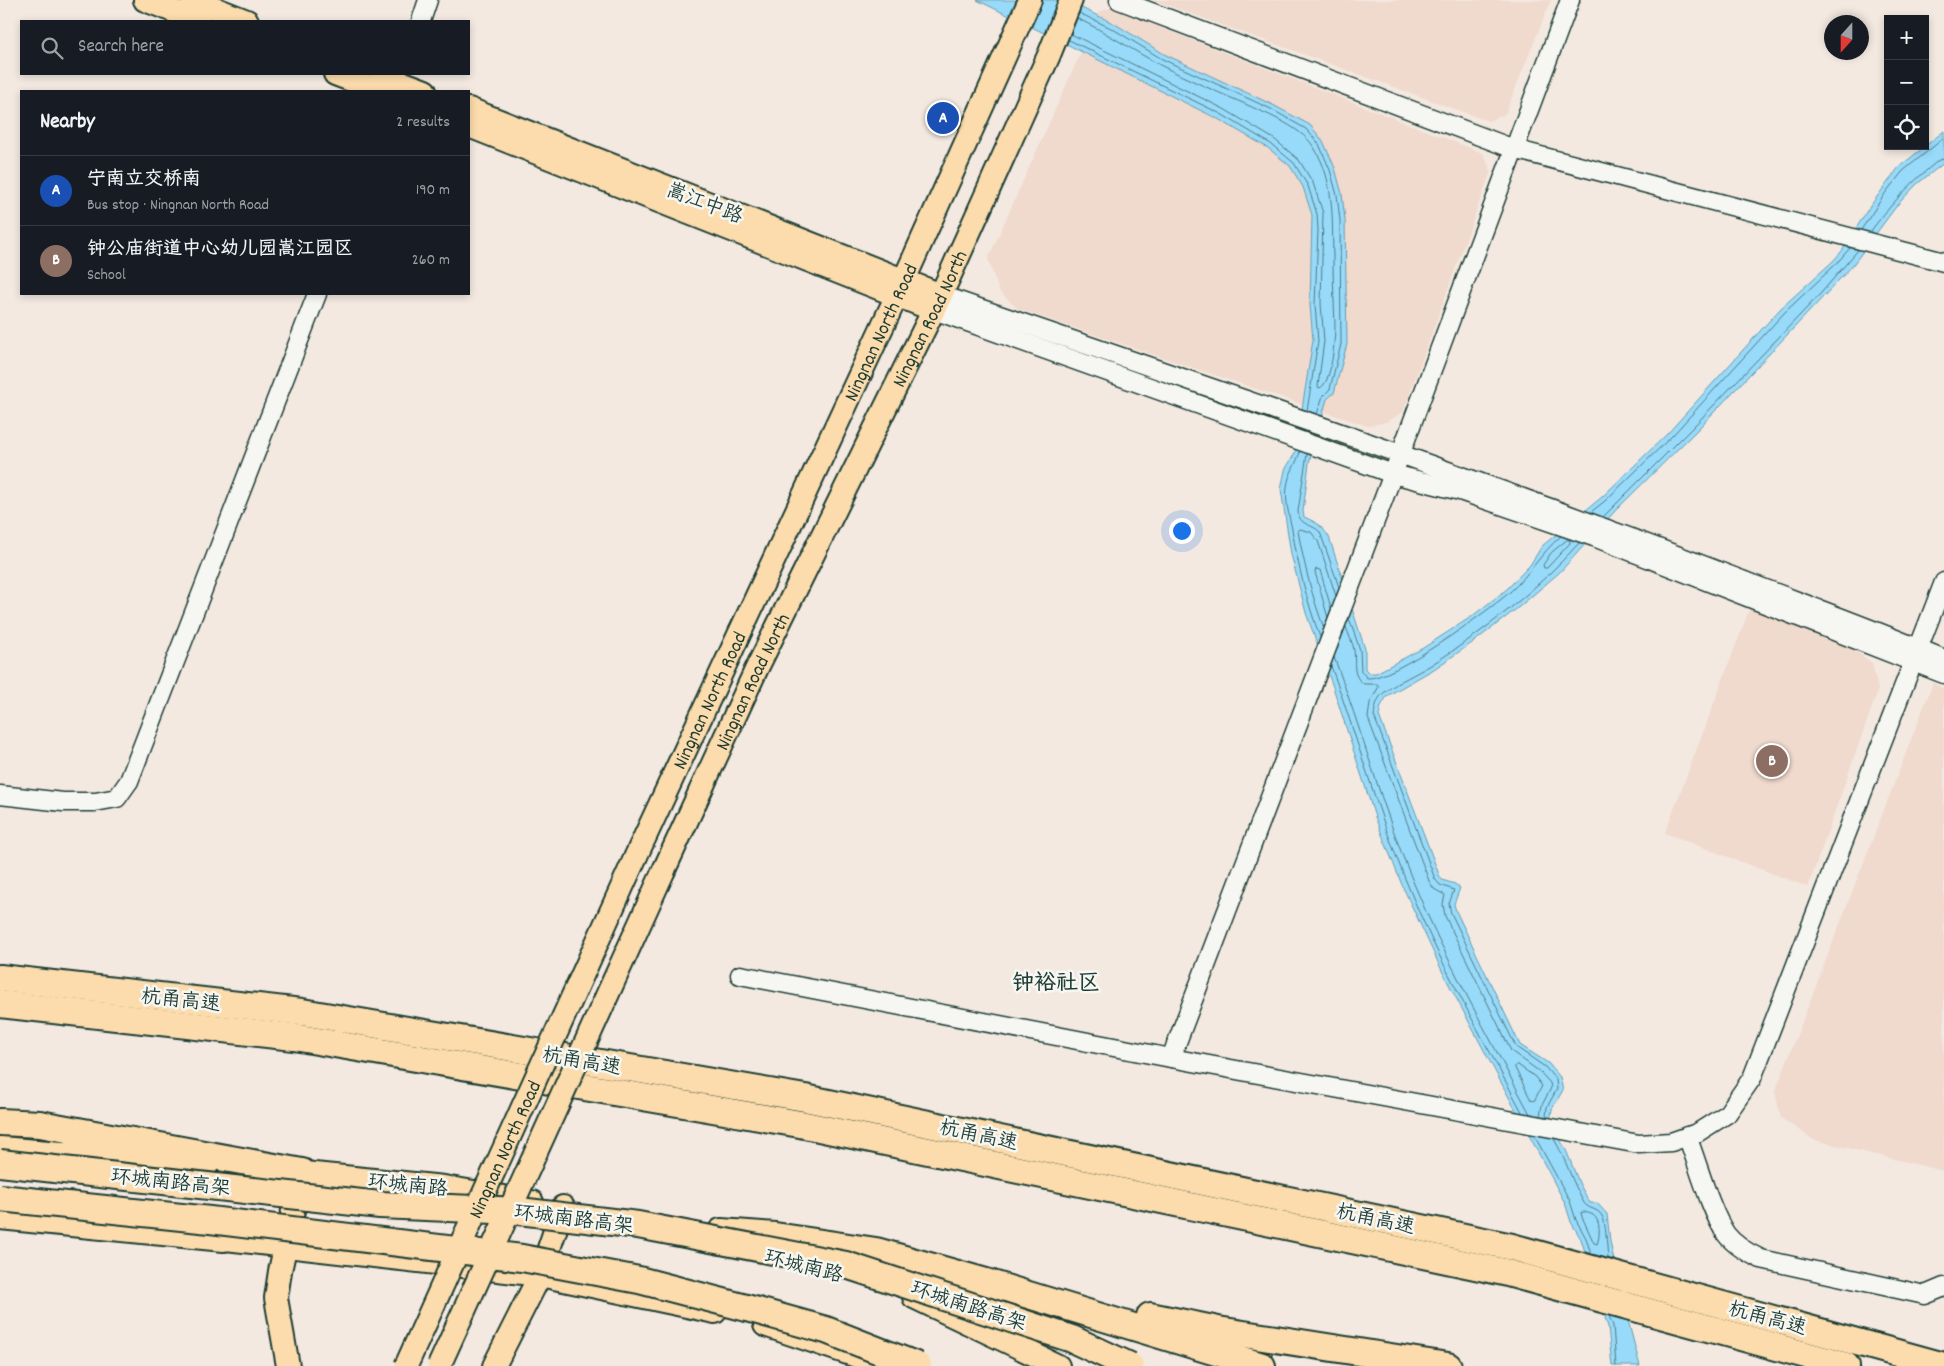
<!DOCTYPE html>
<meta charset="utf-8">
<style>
body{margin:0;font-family:Dekko,"LXGW WenKai TC",sans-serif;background:#242831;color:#f1f3f6}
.controls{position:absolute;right:15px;top:15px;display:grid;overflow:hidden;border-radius:0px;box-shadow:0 2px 8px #0003}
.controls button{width:45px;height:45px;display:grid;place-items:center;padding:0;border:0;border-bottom:1px solid #363941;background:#171b24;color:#f1f3f6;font:25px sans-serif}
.compass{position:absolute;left:1824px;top:15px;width:45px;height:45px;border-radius:50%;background:#171b24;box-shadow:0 2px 8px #0003;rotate:201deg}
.you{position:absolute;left:1181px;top:530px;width:18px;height:18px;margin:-12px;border:4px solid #fff;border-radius:50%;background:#1a73e8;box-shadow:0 0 0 8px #1a73e833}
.badge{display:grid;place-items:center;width:32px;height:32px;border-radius:50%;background:#7c3aed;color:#fff;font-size:16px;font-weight:700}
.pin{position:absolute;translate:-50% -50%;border:2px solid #fff;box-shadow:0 1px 5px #0006}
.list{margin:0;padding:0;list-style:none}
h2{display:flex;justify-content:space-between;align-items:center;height:65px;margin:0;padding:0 20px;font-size:21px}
h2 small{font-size:16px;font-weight:400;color:#9ea1a6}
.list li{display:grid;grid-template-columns:32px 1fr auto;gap:15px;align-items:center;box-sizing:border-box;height:70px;padding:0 20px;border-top:1px solid #363941}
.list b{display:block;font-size:19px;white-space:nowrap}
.list p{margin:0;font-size:16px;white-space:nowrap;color:#9ea1a6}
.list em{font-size:16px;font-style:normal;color:#9ea1a6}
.icon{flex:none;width:28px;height:28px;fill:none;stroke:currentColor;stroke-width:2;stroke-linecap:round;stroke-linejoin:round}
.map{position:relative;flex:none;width:1944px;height:1366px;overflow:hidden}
.search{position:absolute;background:#171b24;box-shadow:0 2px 8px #0003;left:20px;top:20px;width:450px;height:55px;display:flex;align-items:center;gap:12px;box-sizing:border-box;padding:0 18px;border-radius:0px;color:#9ea1a6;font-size:19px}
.panel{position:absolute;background:#171b24;box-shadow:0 2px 8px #0003;left:20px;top:90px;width:450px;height:205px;border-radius:0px}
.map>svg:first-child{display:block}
</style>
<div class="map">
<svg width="1944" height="1366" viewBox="0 0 1944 1366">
<rect width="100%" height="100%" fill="#f3e9e1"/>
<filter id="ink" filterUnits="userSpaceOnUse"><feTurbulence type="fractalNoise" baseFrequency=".02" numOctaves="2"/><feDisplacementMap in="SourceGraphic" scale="10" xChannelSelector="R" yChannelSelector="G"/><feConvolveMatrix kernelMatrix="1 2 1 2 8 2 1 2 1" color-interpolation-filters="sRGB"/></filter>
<g filter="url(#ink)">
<g fill="#f0d9cd">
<polygon points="1153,0 1551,0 1505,114 1488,121"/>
<polygon points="1110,8 1483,153 1491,171 1403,412 1386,422 1367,426 1018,309 999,291 988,259 1099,12"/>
<polygon points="1751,605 1839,639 1872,663 1878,690 1808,887 1665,833"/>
<polygon points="1933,683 1944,689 1944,1171 1814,1140 1781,1118 1775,1092"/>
</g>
<path fill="#98dafa" stroke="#689bab" d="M 977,0 L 1065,0 L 1115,24 L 1164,54 L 1273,105 L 1310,125 L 1323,141 L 1335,168 L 1342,194 L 1345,220 L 1347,344 L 1334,393 L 1327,399 L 1309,463 L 1303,511 L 1304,517 C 1316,522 1322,526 1329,537 L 1365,649 L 1365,669 L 1369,673 L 1376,673 L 1423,648 L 1471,617 L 1507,589 L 1530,565 L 1542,546 L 1602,497 L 1668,433 L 1780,309 L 1833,261 L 1842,251 L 1868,209 L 1899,167 L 1944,131 L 1944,163 L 1917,184 L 1898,204 L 1852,266 L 1825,295 L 1697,430 L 1616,510 L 1560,572 L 1519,607 L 1475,641 L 1434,669 L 1387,696 L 1381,706 L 1379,716 L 1440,877 L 1442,880 L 1455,884 L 1460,888 L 1454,904 L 1456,911 L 1520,1045 L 1548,1063 L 1560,1077 L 1563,1090 L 1552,1109 L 1550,1122 L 1566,1150 L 1580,1185 L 1590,1203 L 1597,1203 L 1607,1214 L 1610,1241 L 1619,1286 L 1640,1366 L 1612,1366 L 1608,1327 L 1581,1239 L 1571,1222 L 1565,1203 L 1443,973 L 1402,885 L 1375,817 L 1333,687 L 1306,613 L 1291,554 L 1281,489 L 1285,470 L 1295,453 L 1313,340 L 1310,305 L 1312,215 L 1303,187 L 1290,166 L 1268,148 L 1218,119 Z"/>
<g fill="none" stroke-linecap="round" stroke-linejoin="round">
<g stroke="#4f7c83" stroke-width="1">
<polyline points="1079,13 1113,29 1162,59 1271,109 1306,129 1319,144 1330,170 1337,195 1340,220 1341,344 1330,389 1323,396 1317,414"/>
<path d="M 1071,34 L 1224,109 L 1274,139 L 1299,160 L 1313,183 L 1323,213 L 1321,304 L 1324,341 L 1318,386 L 1319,388 C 1332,386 1335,337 1335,325 C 1334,302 1333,280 1333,257 C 1332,220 1335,179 1313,146 C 1300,126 1264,113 1243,103 C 1215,91 1187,79 1160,65 C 1132,50 1106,32 1077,18"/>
<polyline points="1069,40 1221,114 1271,144 1294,163 1308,186 1317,214 1318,230 1315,305 1318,341 1307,411"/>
<polyline points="1861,230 1886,192 1903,171 1944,138"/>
<path d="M 1870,232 C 1892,203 1910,183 1939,160 L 1944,159"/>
<path d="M 1300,451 C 1297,465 1289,471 1287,487 C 1285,500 1289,516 1292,529 C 1298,566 1307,602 1320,637"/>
<path d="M 1307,454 L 1298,511 C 1299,526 1311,523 1320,532 L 1339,587"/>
<polyline points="1591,512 1606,500 1672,436 1784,313 1836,264 1850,248"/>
<polyline points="1603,517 1693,427 1822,292 1858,250"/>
<polygon points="1567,540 1570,540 1570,543 1547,568 1544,568 1543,565 1551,553"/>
<polyline points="1328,618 1315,572 1316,569 1320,570 1331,608"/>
<path d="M 1349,618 L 1360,650 L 1361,671 L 1367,678 C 1392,681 1488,611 1510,592 C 1529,575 1541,553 1561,536"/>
<path d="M 1346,627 C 1348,634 1353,643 1354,650 C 1356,664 1351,675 1364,684 L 1377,684 L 1379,686 L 1370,703 L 1368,718 L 1429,881 L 1434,889 L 1445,895 L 1443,904 L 1445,916 L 1511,1051 L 1540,1072 L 1550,1083 L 1551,1088 L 1542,1105 L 1540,1116"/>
<path d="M 1324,628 C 1312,597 1304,564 1298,531 L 1300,529 L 1311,532 L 1318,541 L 1336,596"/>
<path d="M 1334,657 C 1362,731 1382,807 1412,879 C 1445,960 1489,1036 1530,1114"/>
<path d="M 1331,666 C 1357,737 1377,811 1406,881 C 1438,961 1482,1036 1522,1112"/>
<polygon points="1518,1065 1535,1077 1542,1086 1534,1101 1531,1100 1515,1068 1515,1066"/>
<path d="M 1546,1117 L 1547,1107 L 1557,1089 L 1556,1080 L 1545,1067 L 1516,1047 L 1451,913 L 1449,904 L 1454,890 L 1440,885 L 1435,879 L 1374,716 C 1375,707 1377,697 1385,692 C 1399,681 1416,674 1431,665 C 1485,631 1537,590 1579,543"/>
<polyline points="1534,1135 1570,1201 1576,1220 1586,1238 1591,1254"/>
<path d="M 1554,1139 C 1566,1159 1572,1182 1584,1203 C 1589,1210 1598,1208 1602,1216 C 1606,1221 1607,1250 1608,1259"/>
<path d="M 1585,1212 C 1587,1213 1590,1213 1593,1215 C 1601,1220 1600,1237 1597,1244 L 1594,1243 L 1582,1217 L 1581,1213 Z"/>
<polyline points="1609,1316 1613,1326 1616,1366"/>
</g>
<defs>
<g id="minor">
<polyline points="1119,0 1514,149 1944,262"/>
<polyline points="421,21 428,0"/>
<path d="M 941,295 C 1206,386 1472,476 1734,577 C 1804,604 1875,629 1944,659"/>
<polyline points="934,310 1393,474 1460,491 1594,537 1944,674"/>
<polyline points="0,795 63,802 95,802 117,798 129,781 317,294"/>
<polyline points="740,975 1171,1058 1393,474 1570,0"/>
<polyline points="1171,1058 1639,1144 1671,1142 1697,1133 1727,1114 1752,1078 1944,582"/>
<path d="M 1687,1136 C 1698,1164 1710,1210 1726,1234 C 1735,1246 1748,1253 1761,1259 L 1925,1295 L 1944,1287"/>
</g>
<g id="major">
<polyline points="145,0 199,21"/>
<polyline points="193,0 247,21"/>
<polyline points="335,74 380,91"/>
<polyline points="380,74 425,91"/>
<polyline points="469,109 941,295"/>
<polyline points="469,126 934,310"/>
<path id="s1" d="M 636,856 L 904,280 L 1030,0"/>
<path id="s2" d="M 664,870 L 756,670 L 941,295 L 1049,55 L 1071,0"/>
<polyline points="0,1148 207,1165"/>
<polyline points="284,1171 444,1187 532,1202"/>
<polyline points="208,1237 540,1275 715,1312"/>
<polyline points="914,1297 1058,1366"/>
<polyline points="765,1325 886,1366"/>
<polyline points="288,1366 276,1298 280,1271 300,1178"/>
<polyline points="494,1366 540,1275 563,1207"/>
</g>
<g id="highway">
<polyline points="0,978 302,1012 805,1098 1512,1247 1944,1366"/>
<polyline points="0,1004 294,1037 800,1124 1504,1272 1846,1366"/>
<polyline points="0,1122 40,1124 302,1172"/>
<polyline points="0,1216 224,1238"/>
<polyline points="721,1232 775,1236 876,1251 986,1282 1262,1366"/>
<polyline points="1150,1316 1218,1330 1448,1366"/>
</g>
</defs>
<use href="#minor" stroke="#1f3d34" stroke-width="21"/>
<use href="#major" stroke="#1f3d34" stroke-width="26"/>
<use href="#highway" stroke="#1f3d34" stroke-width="30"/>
<use href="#minor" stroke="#f6f6f2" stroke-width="18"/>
<use href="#major" stroke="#fcdcac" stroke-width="22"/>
<use href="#highway" stroke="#fcdcac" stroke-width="26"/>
<defs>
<g id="major-bridge">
<path id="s3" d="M 406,1366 L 636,856"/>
<polyline points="439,1366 664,870"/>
</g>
<g id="highway-bridge">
<polyline points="0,1163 380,1205 519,1211 638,1225 846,1265 1072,1339 1130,1366"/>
<polyline points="0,1198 210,1220 522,1258 639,1280 758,1311 826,1330 918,1366"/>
</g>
</defs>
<use href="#major-bridge" stroke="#1f3d34" stroke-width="26" stroke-linecap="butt"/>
<use href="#highway-bridge" stroke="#1f3d34" stroke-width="30" stroke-linecap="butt"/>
<use href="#major-bridge" stroke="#fcdcac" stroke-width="22"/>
<use href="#highway-bridge" stroke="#fcdcac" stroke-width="26"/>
</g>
</g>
<g text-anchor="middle" stroke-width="5" stroke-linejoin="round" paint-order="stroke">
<g font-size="20" fill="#1f3d34" stroke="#f6f6f2">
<text transform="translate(705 202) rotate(21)" y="7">嵩江中路</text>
<text dy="7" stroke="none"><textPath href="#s2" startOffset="612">Ningnan Road North</textPath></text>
<text dy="7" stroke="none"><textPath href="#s1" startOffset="578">Ningnan North Road</textPath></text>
<text dy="7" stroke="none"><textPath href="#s2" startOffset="208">Ningnan Road North</textPath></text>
<text dy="7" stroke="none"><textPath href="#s1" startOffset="172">Ningnan North Road</textPath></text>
<text transform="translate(181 999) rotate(6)" y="7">杭甬高速</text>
<text transform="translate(582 1060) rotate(10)" y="7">杭甬高速</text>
<text transform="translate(979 1134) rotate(12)" y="7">杭甬高速</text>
<text dy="7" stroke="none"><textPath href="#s3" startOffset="238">Ningnan North Road</textPath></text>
<text transform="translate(171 1181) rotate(6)" y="7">环城南路高架</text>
<text transform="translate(408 1184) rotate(6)" y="7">环城南路</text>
<text transform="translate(574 1218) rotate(7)" y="7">环城南路高架</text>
<text transform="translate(1376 1218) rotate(12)" y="7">杭甬高速</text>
<text transform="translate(804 1265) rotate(14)" y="7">环城南路</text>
<text transform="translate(969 1305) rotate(18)" y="7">环城南路高架</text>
<text transform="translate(1768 1317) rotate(15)" y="7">杭甬高速</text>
</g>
<g font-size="22" font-weight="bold" fill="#1f3d34" stroke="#f6f6f2">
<text x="1056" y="989">钟裕社区</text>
</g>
</g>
</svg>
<div class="controls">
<button>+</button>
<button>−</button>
<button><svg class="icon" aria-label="locate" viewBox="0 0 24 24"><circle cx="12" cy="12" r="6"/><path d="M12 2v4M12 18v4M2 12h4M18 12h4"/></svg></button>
</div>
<svg class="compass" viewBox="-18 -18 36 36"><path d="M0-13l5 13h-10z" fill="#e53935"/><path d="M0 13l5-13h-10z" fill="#9ea1a6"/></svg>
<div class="you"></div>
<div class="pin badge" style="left:943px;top:118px;background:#1a4fb4">A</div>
<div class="pin badge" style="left:1772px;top:761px;background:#8d6e63">B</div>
<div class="search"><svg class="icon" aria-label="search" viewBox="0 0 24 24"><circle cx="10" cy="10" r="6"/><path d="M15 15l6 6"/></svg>Search here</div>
<section class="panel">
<h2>Nearby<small>2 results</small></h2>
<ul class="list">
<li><span class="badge" style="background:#1a4fb4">A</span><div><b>宁南立交桥南</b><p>Bus stop · Ningnan North Road</p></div><em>190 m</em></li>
<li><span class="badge" style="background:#8d6e63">B</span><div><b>钟公庙街道中心幼儿园嵩江园区</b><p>School</p></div><em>260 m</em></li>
</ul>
</section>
</div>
